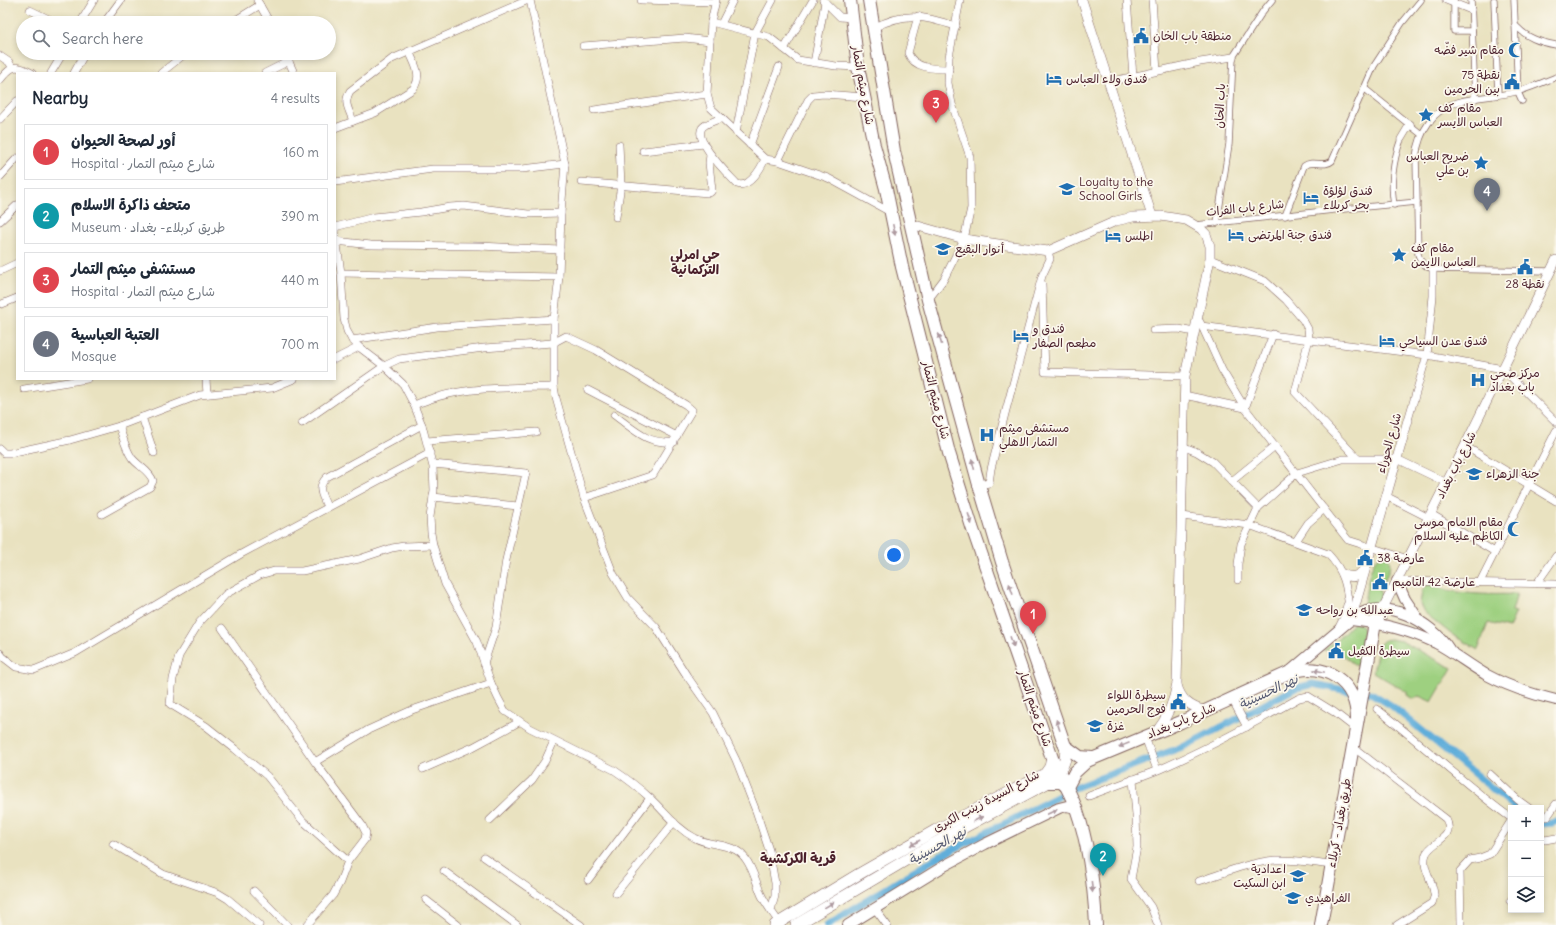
<!DOCTYPE html>
<meta charset="utf-8">
<style>
body{margin:0;font-family:Delius,"Playpen Sans Arabic",sans-serif;background:#f6f6f7;color:#1f2937}
.controls{position:absolute;right:12px;bottom:12px;display:grid;overflow:hidden;border-radius:0px;box-shadow:0 2px 6px #0003}
.controls button{width:36px;height:36px;display:grid;place-items:center;padding:0;border:0;border-bottom:1px solid #e0e1e3;background:#fff;color:#1f2937;font:20px sans-serif}
.you{position:absolute;left:894px;top:555px;width:14px;height:14px;margin:-10px;border:3px solid #fff;border-radius:50%;background:#1a73e8;box-shadow:0 0 0 6px #1a73e833}
.badge{display:grid;place-items:center;width:26px;height:26px;border-radius:50%;background:#b45309;color:#fff;font-size:13px;font-weight:700}
.pin{position:absolute;translate:-50% -33px;filter:drop-shadow(0 1px 2px #0008)}
.pin::after{content:'';position:absolute;top:21px;width:14px;height:12px;background:inherit;clip-path:polygon(0 0,100% 0,50% 100%)}
.list{margin:0;padding:0;list-style:none}
h2{display:flex;justify-content:space-between;align-items:center;height:52px;margin:0;padding:0 16px;font-size:17px}
h2 small{font-size:13px;font-weight:400;color:#747a83}
.list li{display:grid;grid-template-columns:26px 1fr auto;gap:12px;align-items:center;box-sizing:border-box;height:56px;margin:0 8px 8px;padding:0 8px;border:1px solid #e0e1e3;border-radius:0px}
.list b{display:block;font-size:15px;white-space:nowrap}
.list p{margin:0;font-size:13px;white-space:nowrap;color:#747a83}
.list em{font-size:13px;font-style:normal;color:#747a83}
.icon{flex:none;width:22px;height:22px;fill:none;stroke:currentColor;stroke-width:2;stroke-linecap:round;stroke-linejoin:round}
.map{position:relative;flex:none;width:1556px;height:925px;overflow:hidden}
.search{position:absolute;background:#fff;box-shadow:0 2px 6px #0003;left:16px;top:16px;width:320px;height:44px;display:flex;align-items:center;gap:10px;box-sizing:border-box;padding:0 14px;border-radius:22px;color:#747a83;font-size:15px}
.panel{position:absolute;background:#fff;box-shadow:0 2px 6px #0003;left:16px;top:72px;width:320px;height:308px;border-radius:0px}
.map>svg:first-child{display:block}
</style>
<div class="map">
<svg width="1556" height="925" viewBox="0 0 1556 925">
<rect width="100%" height="100%" fill="#fbf7ec"/>
<filter id="ink" filterUnits="userSpaceOnUse"><feTurbulence type="fractalNoise" baseFrequency=".025" numOctaves="2"/><feDisplacementMap in="SourceGraphic" scale="8" xChannelSelector="R" yChannelSelector="G"/><feConvolveMatrix kernelMatrix="1 2 1 2 8 2 1 2 1" color-interpolation-filters="sRGB"/></filter>
<filter id="wash" filterUnits="userSpaceOnUse"><feTurbulence type="fractalNoise" baseFrequency=".012" numOctaves="4" result="noise"/><feDisplacementMap in="SourceGraphic" scale="16" xChannelSelector="R" yChannelSelector="G"/><feGaussianBlur stdDeviation="0.9" result="paint"/><feColorMatrix in="noise" values="0 0 0 0 0 0 0 0 0 0 0 0 0 0 0 0 0 1.4 0 .05"/><feComposite in="paint" operator="in"/></filter>
<g filter="url(#wash)">
<rect width="100%" height="100%" fill="#e9e2c0"/>
<g fill="#9ed080" stroke="#747856">
<path d="M 1382,555 C 1399,560 1384,580 1379,590 L 1381,595 C 1378,603 1376,606 1367,607 L 1364,605 L 1364,602 C 1367,589 1369,559 1382,555 Z"/>
<path d="M 1428,584 C 1455,595 1488,595 1517,594 L 1512,611 L 1516,612 L 1509,628 L 1488,623 L 1478,650 L 1451,634 L 1424,612 L 1420,604 L 1422,591 Z"/>
<path d="M 1354,623 L 1360,624 L 1363,629 L 1358,667 C 1346,658 1338,651 1323,650 L 1336,641 L 1350,626 Z"/>
<polygon points="1390,639 1401,641 1452,668 1432,702 1419,696 1413,699 1407,695 1407,692 1373,672 1379,645 1384,640"/>
</g>
<g fill="none" stroke-linecap="round" stroke-linejoin="round">
<g stroke="#60aeda" stroke-width="7">
<polyline points="1360,692 1371,693 1392,706 1516,808"/>
<polyline points="1074,788 1187,745 1296,688 1313,684 1349,691"/>
<polyline points="1541,824 1552,823 1556,821"/>
<polyline points="827,925 936,858 1063,794"/>
</g>
</g>
</g>
<g filter="url(#ink)">
<g fill="none" stroke-linecap="round" stroke-linejoin="round">
<defs>
<g id="pedestrian">
<polyline points="1454,0 1454,31 1472,31"/>
<polyline points="1471,0 1475,99"/>
<polyline points="1494,0 1498,95"/>
<polyline points="1514,0 1518,92 1522,101"/>
<path d="M 1515,25 C 1527,38 1539,42 1556,45"/>
<polyline points="1364,88 1421,134"/>
<path d="M 1394,205 C 1390,182 1393,161 1401,139"/>
<path d="M 1285,216 L 1304,166 C 1313,159 1324,168 1332,161 L 1374,66 L 1402,23 L 1421,0"/>
<polyline points="1217,223 1229,144 1233,57 1263,11 1272,0"/>
<polyline points="1196,225 1334,210 1417,202"/>
<path d="M 1550,271 L 1433,269 C 1425,267 1420,262 1418,254 L 1416,157 C 1419,132 1433,109 1458,102 C 1478,96 1499,97 1519,91 C 1531,88 1544,82 1556,77"/>
</g>
<g id="minor">
<polyline points="257,0 270,23"/>
<polyline points="530,0 565,164 561,213 559,277 554,319 554,387 556,398 584,498 613,573 628,598 656,627 687,676 713,713 736,760 756,811 769,850 775,883 775,896 771,910"/>
<polyline points="641,0 715,2"/>
<polyline points="716,0 711,22 707,94 711,108 765,159 778,161 828,178 890,212"/>
<polyline points="823,0 840,17 852,18"/>
<polyline points="1127,0 1133,76"/>
<polyline points="1152,0 1157,71"/>
<polyline points="1446,0 1471,10"/>
<polyline points="30,10 57,23"/>
<path d="M 918,16 L 908,53 C 914,69 935,69 949,69"/>
<polyline points="711,22 769,37 798,60 836,66 858,67"/>
<polyline points="80,23 94,0"/>
<polyline points="104,23 121,0"/>
<polyline points="231,23 260,5"/>
<polyline points="721,24 733,0"/>
<path d="M 873,28 C 908,11 920,16 956,26"/>
<polyline points="583,46 685,38 710,41"/>
<polyline points="784,49 813,0"/>
<polyline points="285,53 294,73"/>
<polyline points="0,56 9,62 12,67"/>
<polyline points="814,63 825,2"/>
<polyline points="51,73 63,53"/>
<polyline points="74,73 85,53"/>
<polyline points="161,73 186,53"/>
<polyline points="265,73 289,61"/>
<path d="M 0,80 C 12,65 15,64 32,73"/>
<polyline points="1108,82 1200,62 1233,57"/>
<polyline points="594,110 707,94"/>
<path d="M 721,118 C 716,121 705,123 702,128 C 693,141 729,175 737,184 C 749,189 761,168 765,159"/>
<polyline points="0,119 17,101"/>
<path d="M 353,121 C 349,109 343,103 350,91 L 392,59 L 528,0"/>
<path d="M 335,128 L 375,113 L 413,89 C 423,76 415,65 409,51"/>
<polyline points="736,132 755,33 773,0"/>
<polyline points="1401,139 1410,124"/>
<polyline points="750,145 779,67"/>
<polyline points="643,151 704,144"/>
<polyline points="778,161 808,100 813,95 824,94 864,97"/>
<polyline points="0,177 17,158"/>
<polyline points="335,182 433,169 522,169 565,164"/>
<polyline points="581,182 708,193 711,192 712,190 709,163 710,155"/>
<polyline points="616,217 621,185 619,145"/>
<polyline points="0,221 17,205"/>
<polyline points="335,227 374,217 421,212 450,207 464,206 528,214 561,213"/>
<path d="M 335,230 L 341,273 L 344,319 L 347,331 L 352,340 L 359,347 L 384,366 L 403,384 L 414,405 L 422,425 L 433,467 L 434,490 L 430,517 L 431,533 L 433,545 L 445,584 L 477,642 L 491,683 L 498,698 L 505,711 L 530,728 L 614,770 C 626,778 639,788 650,798 C 665,812 677,829 695,838 C 711,847 733,842 745,858 C 753,868 756,882 761,894 C 766,905 774,915 781,925"/>
<polyline points="336,241 371,245 480,246 560,250"/>
<polyline points="1210,259 1265,281 1286,300 1303,320 1308,329 1309,339 1295,392 1357,458"/>
<polyline points="0,271 17,263"/>
<polyline points="341,273 559,277"/>
<polyline points="1042,284 1045,372 1185,376"/>
<polyline points="928,300 944,279 964,239 971,208 970,157 952,104 948,83 949,57 960,0"/>
<polyline points="2,304 17,298"/>
<polyline points="1200,322 1222,370 1245,408 1348,540 1408,559"/>
<polyline points="1201,326 1427,355 1503,369 1556,422"/>
<polyline points="1153,330 1179,329 1194,332"/>
<polyline points="352,340 437,327 554,319"/>
<polyline points="335,359 359,347"/>
<polyline points="206,379 207,394"/>
<polyline points="24,389 87,379"/>
<polyline points="588,390 677,436"/>
<polyline points="1184,395 1245,408 1273,334"/>
<path d="M 414,405 C 422,402 429,399 437,397 C 474,386 516,388 554,387"/>
<path d="M 614,415 C 635,430 646,444 674,442"/>
<polyline points="142,417 154,453"/>
<polyline points="1408,420 1427,355 1433,296 1433,269"/>
<polyline points="302,423 384,366 399,359 484,348 553,343 566,336 596,350 686,405 692,410 653,475 584,498"/>
<polyline points="427,441 536,432"/>
<polyline points="1182,446 1197,452 1213,462 1258,508"/>
<polyline points="1465,446 1556,501"/>
<polyline points="0,449 4,453 10,453 70,440 119,426 200,395 272,388 294,379"/>
<polyline points="433,464 526,473 506,560 496,627 484,663"/>
<polyline points="1232,481 1275,446"/>
<polyline points="979,485 989,483 991,469 1006,410 1042,276 1050,259 1048,251"/>
<polyline points="1386,496 1429,518"/>
<polyline points="433,497 518,506"/>
<path d="M 327,507 C 322,494 316,488 327,477 L 422,425"/>
<path d="M 102,514 L 150,487 L 153,481 C 150,471 138,466 132,458 C 125,448 123,437 119,426"/>
<polyline points="1431,514 1495,552"/>
<path d="M 1182,516 L 1249,525 L 1328,554 C 1347,574 1347,591 1350,618"/>
<polyline points="1296,541 1308,523 1324,509"/>
<polyline points="1238,580 1238,564 1241,544 1258,508 1297,473 1343,459 1397,459 1447,483"/>
<polyline points="1397,581 1556,584"/>
<polyline points="1480,582 1556,431"/>
<polyline points="1537,583 1556,556"/>
<polyline points="1339,627 1343,619 1347,605"/>
<polyline points="222,628 315,762 362,825 366,833 365,839 348,861 340,882 333,895 307,925"/>
<polyline points="0,653 3,657 16,667 34,670 75,653 241,554 430,453"/>
<polyline points="1232,699 1247,727"/>
<path d="M 1377,709 C 1422,744 1464,784 1511,818"/>
<polyline points="1145,737 1157,770"/>
<path d="M 1353,747 L 1446,819 C 1456,838 1432,841 1426,854 C 1421,868 1433,880 1434,894 C 1435,896 1433,900 1432,903 L 1397,925"/>
<polyline points="315,762 368,730 412,710 491,683"/>
<polyline points="423,769 473,747 519,722"/>
<polyline points="1490,774 1518,800 1529,808"/>
<polyline points="1133,779 1136,815 1137,847 1131,879 1151,907 1158,925"/>
<path d="M 1089,796 C 1112,787 1135,779 1158,770 C 1207,749 1253,724 1299,698 L 1308,696 L 1334,712 L 1356,729"/>
<polyline points="1541,815 1547,817 1556,804"/>
<polyline points="490,820 532,780 545,761 554,741"/>
<polyline points="1541,839 1545,840 1556,838"/>
<polyline points="113,844 163,874 218,893 228,899 259,925"/>
<polyline points="484,857 581,925"/>
<polyline points="348,861 302,820 267,776 235,749 206,726 170,704 173,679 179,656 199,623 226,594 260,575 274,571 302,571 359,559 392,548 404,546 433,545"/>
<polyline points="444,871 517,925"/>
<polyline points="588,880 650,798"/>
<path d="M 1199,881 C 1224,873 1250,862 1276,860 C 1294,859 1314,863 1332,865"/>
<polyline points="254,891 287,925"/>
<polyline points="616,893 674,822"/>
<polyline points="426,900 458,925"/>
<polyline points="1510,901 1511,900"/>
<polyline points="875,909 887,925"/>
<polyline points="1461,925 1460,871 1470,860 1480,858 1490,854 1511,821"/>
</g>
<g id="tertiary">
<polyline points="1082,0 1152,216"/>
<path d="M 911,224 L 964,239 L 1048,251 L 1116,221 L 1133,217 L 1161,216 L 1186,220 L 1201,229 L 1206,234 L 1210,246 L 1210,259 L 1185,376 L 1177,683 C 1174,702 1168,717 1156,732"/>
<path d="M 1343,574 C 1352,579 1359,577 1364,569"/>
<polyline points="1382,610 1465,446 1556,260"/>
<polyline points="1351,620 1408,420"/>
<path d="M 1177,685 C 1181,700 1190,707 1206,711"/>
</g>
<g id="secondary">
<polyline points="1397,581 1405,599 1419,620"/>
<path d="M 1351,620 C 1380,623 1409,630 1436,643 C 1453,652 1468,664 1485,674 C 1507,686 1531,694 1556,700"/>
<path d="M 1288,673 L 1354,617 C 1385,596 1431,621 1449,649"/>
<polyline points="848,925 944,866 985,844 1059,808 1067,806 1076,808"/>
</g>
<g id="primary">
<polyline points="775,925 859,874 936,830 1045,774 1050,767 1052,758"/>
<path d="M 796,925 L 933,844 L 1049,782 C 1060,774 1068,761 1065,746"/>
</g>
<g id="trunk">
<path d="M 850,0 L 858,67 L 874,145 L 886,189 L 902,267 L 949,453 L 972,527 L 1052,758 C 1060,775 1069,790 1076,808 C 1089,845 1094,886 1096,925"/>
<polyline points="869,0 894,151 928,300 979,485 1002,562 1065,746 1080,757 1092,758"/>
<polyline points="1049,782 1061,782 1067,787"/>
<path d="M 1067,787 L 1075,772 L 1087,761 L 1181,722 L 1288,673 C 1324,660 1357,681 1357,720"/>
<polyline points="1321,925 1375,623 1382,610"/>
</g>
</defs>
<use href="#pedestrian" stroke="#82635f" stroke-width="7"/>
<use href="#minor" stroke="#82635f" stroke-width="8"/>
<use href="#tertiary" stroke="#82635f" stroke-width="10"/>
<use href="#secondary" stroke="#82635f" stroke-width="12"/>
<use href="#primary" stroke="#82635f" stroke-width="12"/>
<use href="#trunk" stroke="#82635f" stroke-width="14"/>
<use href="#pedestrian" stroke="#fff" stroke-width="5.5"/>
<use href="#minor" stroke="#fff" stroke-width="7"/>
<use href="#tertiary" stroke="#fff" stroke-width="9"/>
<use href="#secondary" stroke="#fff" stroke-width="10"/>
<use href="#primary" stroke="#fff" stroke-width="11"/>
<use href="#trunk" stroke="#fff" stroke-width="12"/>
</g>
<defs><path id="oneway-solid" d="M-6-.8H1V-3.2L6.5 0L1 3.2V.8H-6Z"/></defs>
<g fill="#ae9aa0">
<use href="#oneway-solid" transform="translate(894 230) rotate(78)"/>
<use href="#oneway-solid" transform="translate(940 339) rotate(-106)"/>
<use href="#oneway-solid" transform="translate(973 464) rotate(-104)"/>
<use href="#oneway-solid" transform="translate(970 519) rotate(72)"/>
<use href="#oneway-solid" transform="translate(1011 589) rotate(-109)"/>
<use href="#oneway-solid" transform="translate(1012 642) rotate(71)"/>
<use href="#oneway-solid" transform="translate(1319 671) rotate(-168)"/>
<use href="#oneway-solid" transform="translate(1058 725) rotate(-109)"/>
<use href="#oneway-solid" transform="translate(1124 745) rotate(158)"/>
<use href="#oneway-solid" transform="translate(1052 812) rotate(-25)"/>
<use href="#oneway-solid" transform="translate(978 819) rotate(-28)"/>
<use href="#oneway-solid" transform="translate(915 843) rotate(150)"/>
<use href="#oneway-solid" transform="translate(1092 887) rotate(84)"/>
<use href="#oneway-solid" transform="translate(829 905) rotate(-31)"/>
</g>
</g>
<defs>
<symbol id="civic-bare" viewBox="-9 -9 18 18"><path d="M-.6-6.5H3V-4.5H.6V-3L4-1V1h2V6H-6V1h2V-1L-.6-3ZM-1.2 2.5V6h2.4V2.5Z" fill="#1f6fb2" stroke="#fbf7ec" stroke-width="2.5" paint-order="stroke"/></symbol>
<symbol id="mosque-bare" viewBox="-9 -9 18 18"><path d="M3.5-4.9A6 6 0 1 0 3.5 4.9A5 5 0 1 1 3.5-4.9Z" fill="#1f6fb2" stroke="#fbf7ec" stroke-width="2.5" paint-order="stroke"/></symbol>
<symbol id="hotel-bare" viewBox="-9 -9 18 18"><path d="M-6-4.5h1.5V1H6V5H4.5V3h-9V5H-6ZM-4 0a1.8 1.8 0 1 1 3.6 0ZM.5 0V-2.5h3Q6-2.5 6 0Z" fill="#1f6fb2" stroke="#fbf7ec" stroke-width="2.5" paint-order="stroke"/></symbol>
<symbol id="sight-bare" viewBox="-9 -9 18 18"><path d="M0-6L1.8-2.2L6-1.7L2.9 1.2L3.7 5.4L0 3.3L-3.7 5.4L-2.9 1.2L-6-1.7L-1.8-2.2Z" fill="#1f6fb2" stroke="#fbf7ec" stroke-width="2.5" paint-order="stroke"/></symbol>
<symbol id="school-bare" viewBox="-9 -9 18 18"><path d="M0-5L7-2L0 1L-7-2ZM-4 1L0 2.5L4 1V4Q0 6-4 4Z" fill="#1f6fb2" stroke="#fbf7ec" stroke-width="2.5" paint-order="stroke"/></symbol>
<symbol id="hospital-bare" viewBox="-9 -9 18 18"><path d="M-5-5h3v3.5h4V-5h3V5h-3V1.5h-4V5h-3Z" fill="#1f6fb2" stroke="#fbf7ec" stroke-width="2.5" paint-order="stroke"/></symbol>
</defs>
<g fill-rule="evenodd">
<use href="#civic-bare" x="1130" y="25" width="22" height="22"/>
<use href="#mosque-bare" x="1505" y="39" width="22" height="22"/>
<use href="#hotel-bare" x="1043" y="68" width="22" height="22"/>
<use href="#civic-bare" x="1501" y="71" width="22" height="22"/>
<use href="#sight-bare" x="1415" y="104" width="22" height="22"/>
<use href="#sight-bare" x="1470" y="152" width="22" height="22"/>
<use href="#school-bare" x="1056" y="178" width="22" height="22"/>
<use href="#hotel-bare" x="1300" y="187" width="22" height="22"/>
<use href="#hotel-bare" x="1225" y="224" width="22" height="22"/>
<use href="#hotel-bare" x="1102" y="225" width="22" height="22"/>
<use href="#school-bare" x="932" y="238" width="22" height="22"/>
<use href="#sight-bare" x="1388" y="244" width="22" height="22"/>
<use href="#civic-bare" x="1514" y="256" width="22" height="22"/>
<use href="#hotel-bare" x="1010" y="325" width="22" height="22"/>
<use href="#hotel-bare" x="1376" y="330" width="22" height="22"/>
<use href="#hospital-bare" x="1467" y="369" width="22" height="22"/>
<use href="#hospital-bare" x="976" y="424" width="22" height="22"/>
<use href="#school-bare" x="1463" y="463" width="22" height="22"/>
<use href="#mosque-bare" x="1504" y="518" width="22" height="22"/>
<use href="#civic-bare" x="1354" y="547" width="22" height="22"/>
<use href="#civic-bare" x="1369" y="571" width="22" height="22"/>
<use href="#school-bare" x="1293" y="599" width="22" height="22"/>
<use href="#civic-bare" x="1325" y="640" width="22" height="22"/>
<use href="#civic-bare" x="1167" y="691" width="22" height="22"/>
<use href="#school-bare" x="1084" y="715" width="22" height="22"/>
<use href="#school-bare" x="1287" y="865" width="22" height="22"/>
<use href="#school-bare" x="1282" y="887" width="22" height="22"/>
</g>
<g text-anchor="middle" stroke-width="3.5" stroke-linejoin="round" paint-order="stroke">
<g font-size="12" fill="#4a1f2b" stroke="#fbf7ec" text-anchor="start">
<text x="1153" y="40">منطقة باب الخان</text>
<text x="1504" y="54" text-anchor="end">مقام شير فضّه</text>
<text x="1500" y="79" text-anchor="end">نقطة 75<tspan x="1500" dy="14">بين الحرمين</tspan></text>
<text x="1066" y="83">فندق ولاء العباس</text>
<text x="1438" y="112">مقام كف<tspan x="1438" dy="14">العباس الايسر</tspan></text>
<text x="1469" y="160" text-anchor="end">ضريح العباس<tspan x="1469" dy="14">بن علي</tspan></text>
<text x="1079" y="186">Loyalty to the<tspan x="1079" dy="14">School Girls</tspan></text>
<text x="1323" y="195">فندق لؤلؤة<tspan x="1323" dy="14">بحر كربلاء</tspan></text>
<text x="1248" y="239">فندق جنة المرتضى</text>
<text x="1125" y="240">اطلس</text>
<text x="1411" y="252">مقام كف<tspan x="1411" dy="14">العباس الايمن</tspan></text>
<text x="955" y="253">أنوار البقيع</text>
<text x="1525" y="288" text-anchor="middle">نقطة 28</text>
<text x="1033" y="333">فندق و<tspan x="1033" dy="14">مطعم الصفار</tspan></text>
<text x="1399" y="345">فندق عدن السياحي</text>
<text x="1490" y="377">مركز صحي<tspan x="1490" dy="14">باب بغداد</tspan></text>
<text x="999" y="432">مستشفى ميثم<tspan x="999" dy="14">التمار الاهلي</tspan></text>
<text x="1486" y="478">جنة الزهراء</text>
<text x="1503" y="526" text-anchor="end">مقام الامام موسى<tspan x="1503" dy="14">الكاظم عليه السلام</tspan></text>
<text x="1377" y="562">عارضة 38</text>
<text x="1392" y="586">عارضة 42 التاميم</text>
<text x="1316" y="614">عبدالله بن رواحه</text>
<text x="1348" y="655">سيطرة الكفيل</text>
<text x="1166" y="699" text-anchor="end">سيطرة اللواء<tspan x="1166" dy="14">فوج الحرمين</tspan></text>
<text x="1107" y="730">غزة</text>
<text x="1286" y="873" text-anchor="end">اعدادية<tspan x="1286" dy="14">ابن السكيت</tspan></text>
<text x="1305" y="902">الفراهيدي</text>
</g>
<g font-size="12" fill="#4a1f2b" stroke="#fbf7ec">
<text transform="translate(863 85) rotate(80)" y="4">شارع ميثم التمار</text>
<text transform="translate(1220 106) rotate(-87)" y="4">باب الخان</text>
<text transform="translate(1245 208) rotate(-6)" y="4">شارع باب الفرات</text>
<text transform="translate(936 400) rotate(76)" y="4">شارع ميثم التمار</text>
<text transform="translate(1389 443) rotate(-74)" y="4">شارع الحوراء</text>
<text transform="translate(1456 465) rotate(-63)" y="4">شارع باب بغداد</text>
<text transform="translate(1035 708) rotate(71)" y="4">شارع ميثم التمار</text>
<text transform="translate(1181 721) rotate(-23)" y="4">شارع باب بغداد</text>
<text transform="translate(986 801) rotate(-28)" y="4">شارع السيدة زينب الكبرى</text>
<text transform="translate(1339 823) rotate(-80)" y="4">طريق بغداد - كربلاء</text>
</g>
<g font-size="13" font-weight="bold" fill="#4a1f2b" stroke="#fbf7ec">
<text x="695" y="259">حي امرلي<tspan x="695" dy="15">التركمانية</tspan></text>
</g>
<g font-size="13" font-style="italic" fill="#535871" stroke="#fbf7ec">
<text transform="translate(1268 691) rotate(-25)" y="5">نهر الحسينية</text>
<text transform="translate(937 845) rotate(-29)" y="5">نهر الحسينية</text>
</g>
<g font-size="14" font-weight="bold" fill="#4a1f2b" stroke="#fbf7ec">
<text x="798" y="863">قرية الكركشية</text>
</g>
</g>
</svg>
<div class="controls">
<button>+</button>
<button>−</button>
<button><svg class="icon" aria-label="layers" viewBox="0 0 24 24"><path d="M12 4l9 5-9 5-9-5zM3 14l9 5 9-5"/></svg></button>
</div>
<div class="you"></div>
<div class="pin badge" style="left:1033px;top:634px;background:#e0444e">1</div>
<div class="pin badge" style="left:1103px;top:876px;background:#0f9aa8">2</div>
<div class="pin badge" style="left:936px;top:123px;background:#e0444e">3</div>
<div class="pin badge" style="left:1487px;top:211px;background:#6b7280">4</div>
<div class="search"><svg class="icon" aria-label="search" viewBox="0 0 24 24"><circle cx="10" cy="10" r="6"/><path d="M15 15l6 6"/></svg>Search here</div>
<section class="panel">
<h2>Nearby<small>4 results</small></h2>
<ul class="list">
<li><span class="badge" style="background:#e0444e">1</span><div><b>أور لصحة الحيوان</b><p>Hospital · شارع ميثم التمار</p></div><em>160 m</em></li>
<li><span class="badge" style="background:#0f9aa8">2</span><div><b>متحف ذاكرة الاسلام</b><p>Museum · طريق كربلاء- بغداد</p></div><em>390 m</em></li>
<li><span class="badge" style="background:#e0444e">3</span><div><b>مستشفى ميثم التمار</b><p>Hospital · شارع ميثم التمار</p></div><em>440 m</em></li>
<li><span class="badge" style="background:#6b7280">4</span><div><b>العتبة العباسية</b><p>Mosque</p></div><em>700 m</em></li>
</ul>
</section>
</div>
